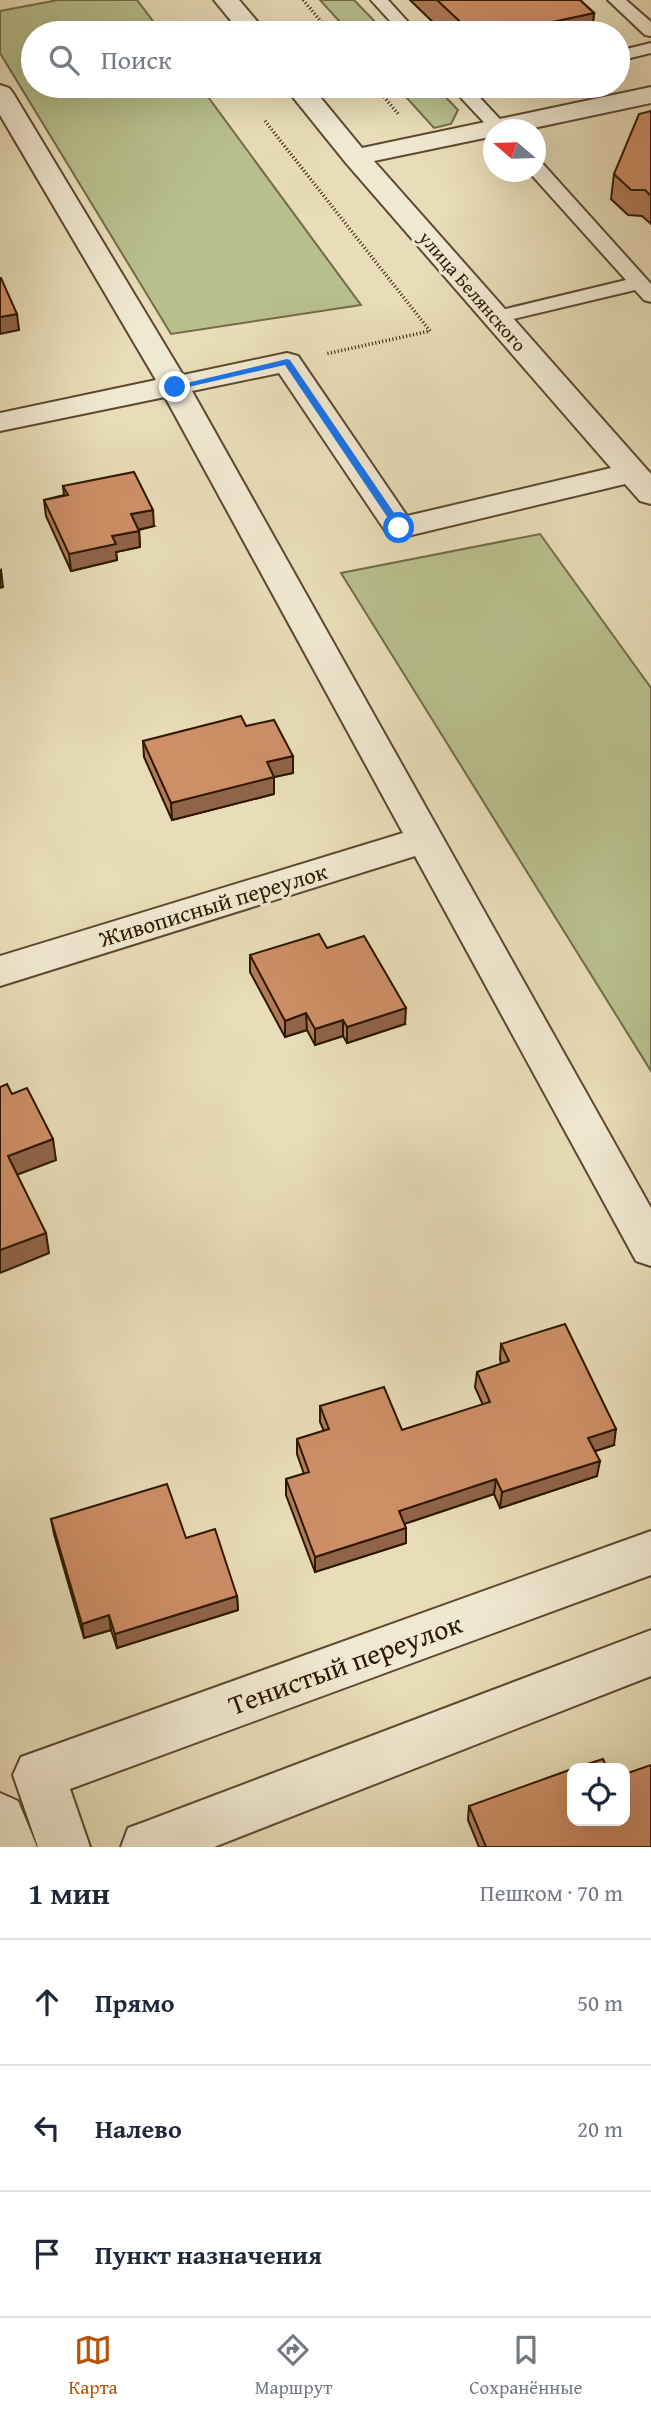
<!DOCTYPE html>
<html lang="ru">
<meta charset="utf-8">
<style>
body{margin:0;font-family:"Gentium Book Plus",serif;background:#f2f2f3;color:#1f2937}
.controls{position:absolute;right:21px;bottom:21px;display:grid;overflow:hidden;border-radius:14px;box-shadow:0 7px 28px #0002}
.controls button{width:63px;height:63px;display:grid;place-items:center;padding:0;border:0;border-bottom:2px solid #e0e1e3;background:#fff;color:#1f2937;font:35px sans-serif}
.compass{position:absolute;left:483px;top:119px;width:63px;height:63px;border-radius:50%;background:#fff;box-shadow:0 7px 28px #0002;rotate:289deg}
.stop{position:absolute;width:21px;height:21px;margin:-16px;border:5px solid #1a73e8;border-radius:50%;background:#fff}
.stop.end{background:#1a73e8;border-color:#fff;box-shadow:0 2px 7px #0008}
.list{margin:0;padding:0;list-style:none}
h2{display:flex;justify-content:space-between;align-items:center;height:91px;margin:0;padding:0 28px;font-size:30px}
h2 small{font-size:23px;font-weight:400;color:#747a83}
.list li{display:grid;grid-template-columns:46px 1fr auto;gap:21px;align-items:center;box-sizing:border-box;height:126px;padding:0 28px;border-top:2px solid #e0e1e3}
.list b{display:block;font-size:26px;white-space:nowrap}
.list em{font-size:23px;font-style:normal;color:#747a83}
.icon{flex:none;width:38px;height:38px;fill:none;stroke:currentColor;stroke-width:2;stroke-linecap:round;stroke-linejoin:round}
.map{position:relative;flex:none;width:651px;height:1847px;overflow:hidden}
.search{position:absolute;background:#fff;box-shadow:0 7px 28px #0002;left:21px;right:21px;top:21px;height:77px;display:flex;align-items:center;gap:18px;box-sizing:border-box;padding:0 24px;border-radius:38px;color:#747a83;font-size:26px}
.sheet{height:469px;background:#fff}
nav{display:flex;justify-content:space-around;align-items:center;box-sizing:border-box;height:98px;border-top:2px solid #e0e1e3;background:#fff;font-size:19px;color:#747a83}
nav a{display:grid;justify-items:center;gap:4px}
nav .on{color:#b45309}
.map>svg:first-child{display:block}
</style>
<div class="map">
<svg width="651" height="1847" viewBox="0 0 651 1847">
<rect width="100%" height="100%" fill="#e8ddb8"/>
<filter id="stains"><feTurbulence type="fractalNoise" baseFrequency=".00286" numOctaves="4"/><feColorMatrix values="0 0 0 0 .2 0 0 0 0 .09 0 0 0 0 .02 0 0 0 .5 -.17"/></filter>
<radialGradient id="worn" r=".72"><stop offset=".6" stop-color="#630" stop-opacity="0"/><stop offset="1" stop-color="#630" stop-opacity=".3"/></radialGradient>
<g fill="#b8c08d" stroke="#726c47" stroke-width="2">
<polygon points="58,0 137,0 162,33 33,33 33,86 200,86 361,305 171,334 0,53 0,11"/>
<polygon points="320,0 354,0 386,33 350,33"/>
<polygon points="396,86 435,86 458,110 451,124 434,128"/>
<polygon points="540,534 651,688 651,1071 341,573"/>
</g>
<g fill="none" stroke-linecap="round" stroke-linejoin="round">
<defs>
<g id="lane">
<polygon points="371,0 388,0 418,33 401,33"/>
<polygon points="608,0 626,0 651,22 651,36 645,35"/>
<polygon points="651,43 651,53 618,61 618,51"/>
<polygon points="450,86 469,86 510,130 494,130 494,133"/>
<polygon points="536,162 543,164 651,284 651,302 644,300 635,290 496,323 489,321 486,317 489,313 626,280 529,172 536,172"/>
</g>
<g id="street">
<polygon points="214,0 239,0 267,33 241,33"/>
<polygon points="0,85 9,88 13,93 183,375 287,353 298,356 407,516 611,468 346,163 284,86 311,86 362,148 651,87 651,103 524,130 494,130 494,136 374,161 651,474 651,504 640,501 625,484 399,538 388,535 279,373 192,391 651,1208 651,1266 636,1261 415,856 0,986 0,956 403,833 165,397 0,431 0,413 156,380 0,115"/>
<polygon points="651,1531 651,1575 70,1789 90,1847 38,1847 13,1775 21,1757"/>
<polygon points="651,1630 651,1676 214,1847 121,1847 128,1828 147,1821"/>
<polygon points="0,1793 18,1801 37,1847 0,1847"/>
</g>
</defs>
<use href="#lane" stroke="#5c492f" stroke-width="4"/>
<use href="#street" stroke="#5c492f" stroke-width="4"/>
<g stroke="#2d1801" stroke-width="3.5" stroke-dasharray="1 2.5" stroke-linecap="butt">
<polyline points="303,0 331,33"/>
<polyline points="375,86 399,115"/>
<polyline points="265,121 430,331 325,354"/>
</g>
<use href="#lane" fill="#f0e9d1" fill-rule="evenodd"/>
<use href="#street" fill="#f0e9d1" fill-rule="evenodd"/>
</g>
<g fill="#b17b59" stroke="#2d1801" stroke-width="2">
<polygon points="410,0 580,0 594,13 592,33 444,33"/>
<polygon points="651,111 651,224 642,216 628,215 611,199 614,174"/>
<polygon points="63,486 154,526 139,530 140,547 116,552 117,560 71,571 46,516 44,500 64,495"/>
<polygon points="143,741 293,773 274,777 274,794 172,820 144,757"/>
<polygon points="327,948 405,1024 347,1043 343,1036 315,1045 307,1030 285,1037 250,972 250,955"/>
<polygon points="501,1344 614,1445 595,1451 597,1476 500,1508 494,1494 404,1524 406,1528 406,1543 315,1572 286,1495 286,1479 304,1474 297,1454 297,1439 324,1431 320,1422 320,1406 402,1430 483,1405 475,1387 477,1372 501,1364 500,1359"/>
<polygon points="51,1519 186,1538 237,1596 238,1610 117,1648 111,1630 84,1638 54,1534"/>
<polygon points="469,1806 572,1821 651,1847 479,1847 468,1820"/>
</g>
<g fill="#906448" stroke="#2d1801" stroke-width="2">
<polygon points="594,13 592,33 501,33"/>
<polygon points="17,314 19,330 0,334 0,317"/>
<polygon points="153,510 154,526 132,531 131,514"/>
<polygon points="139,531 140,547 116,552 117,560 71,571 69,554 112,536"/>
<polygon points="1,570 3,587 0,588 0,571"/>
<polygon points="293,756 293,773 274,777 274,794 172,820 171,803 267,762"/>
<polygon points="406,1008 405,1024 347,1043 347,1027"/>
<polygon points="306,1013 307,1030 285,1037 285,1021"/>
<polygon points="343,1020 343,1036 315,1045 315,1029"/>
<polygon points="53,1139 56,1160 11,1177 8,1156"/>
<polygon points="46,1233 49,1253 0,1273 0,1250"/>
<polygon points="616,1429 614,1445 586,1454 588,1438"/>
<polygon points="600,1461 597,1476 500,1508 502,1492"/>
<polygon points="496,1479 494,1494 398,1526 399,1511"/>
<polygon points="406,1528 406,1543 315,1572 315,1557"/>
<polygon points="237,1596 238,1610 117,1648 115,1634"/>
<polygon points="109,1615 111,1630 84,1638 82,1624"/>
</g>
<g fill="#ce8f67" stroke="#2d1801" stroke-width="2">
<polygon points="437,0 580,0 594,13 501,33 472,33"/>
<polygon points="651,111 651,196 645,190 631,190 614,174 639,114"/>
<polygon points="0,278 1,278 17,314 0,317"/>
<polygon points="134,472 153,510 131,514 139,531 112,536 116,544 69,554 44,500 68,495 63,486"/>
<polygon points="241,716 246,726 274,720 293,756 267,762 274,777 171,803 143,741"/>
<polygon points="319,934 327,948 364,936 406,1008 347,1027 343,1020 315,1029 306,1013 285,1021 250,955"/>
<polygon points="7,1084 12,1094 27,1088 53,1139 8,1156 46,1233 0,1250 0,1087"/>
<polygon points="565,1324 616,1429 588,1438 600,1461 502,1492 496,1479 399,1511 406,1528 315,1557 286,1479 309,1472 297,1439 329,1429 320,1406 384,1387 402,1430 490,1402 477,1372 509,1361 501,1344"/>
<polygon points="167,1484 186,1538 215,1529 237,1596 115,1634 109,1615 82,1624 51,1519"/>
<polygon points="603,1759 607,1768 575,1768"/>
<polygon points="651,1765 651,1847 486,1847 469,1806 572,1769 572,1821 625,1821 625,1774"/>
</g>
<polygon fill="#1a73e8" points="287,359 290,360 403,526 403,530 396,530 285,365 175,390 170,387"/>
<g text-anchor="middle" stroke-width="6" stroke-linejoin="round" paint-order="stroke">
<g font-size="19" fill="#2d1801" stroke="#f0e9d1">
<text transform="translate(473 291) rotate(49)" y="7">улица Белянского</text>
</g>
<g font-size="23" fill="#2d1801" stroke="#f0e9d1">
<text transform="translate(213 905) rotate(-17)" y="8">Живописный переулок</text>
</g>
<g font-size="28" fill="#2d1801" stroke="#f0e9d1">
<text transform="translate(345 1664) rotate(-20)" y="10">Тенистый переулок</text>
</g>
</g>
<rect width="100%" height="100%" filter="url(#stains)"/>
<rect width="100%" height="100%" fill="url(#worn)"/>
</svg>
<div class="controls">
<button><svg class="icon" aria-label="locate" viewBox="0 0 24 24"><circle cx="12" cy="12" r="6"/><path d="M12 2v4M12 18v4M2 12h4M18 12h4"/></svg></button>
</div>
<svg class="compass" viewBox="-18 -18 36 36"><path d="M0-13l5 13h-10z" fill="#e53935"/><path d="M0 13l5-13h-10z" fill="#747a83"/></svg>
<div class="stop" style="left:399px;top:528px"></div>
<div class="stop end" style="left:175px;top:387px"></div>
<div class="search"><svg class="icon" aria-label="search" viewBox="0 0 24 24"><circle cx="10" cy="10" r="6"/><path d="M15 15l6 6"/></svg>Поиск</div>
</div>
<section class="sheet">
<h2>1 мин<small>Пешком · 70 m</small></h2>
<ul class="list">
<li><svg class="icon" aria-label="ahead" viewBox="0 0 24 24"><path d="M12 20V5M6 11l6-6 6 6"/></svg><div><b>Прямо</b></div><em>50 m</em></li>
<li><svg class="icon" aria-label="left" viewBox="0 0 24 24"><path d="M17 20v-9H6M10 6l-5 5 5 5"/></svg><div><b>Налево</b></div><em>20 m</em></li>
<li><svg class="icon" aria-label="arrive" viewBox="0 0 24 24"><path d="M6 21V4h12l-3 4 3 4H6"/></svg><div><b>Пункт назначения</b></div></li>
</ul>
</section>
<nav>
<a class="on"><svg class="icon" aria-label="map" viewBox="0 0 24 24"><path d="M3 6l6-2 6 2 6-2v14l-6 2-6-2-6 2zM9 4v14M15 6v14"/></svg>Карта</a>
<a><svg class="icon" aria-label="directions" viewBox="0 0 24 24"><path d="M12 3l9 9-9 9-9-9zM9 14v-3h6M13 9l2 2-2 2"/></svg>Маршрут</a>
<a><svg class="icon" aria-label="saved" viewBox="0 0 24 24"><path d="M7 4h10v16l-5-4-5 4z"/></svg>Сохранённые</a>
</nav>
